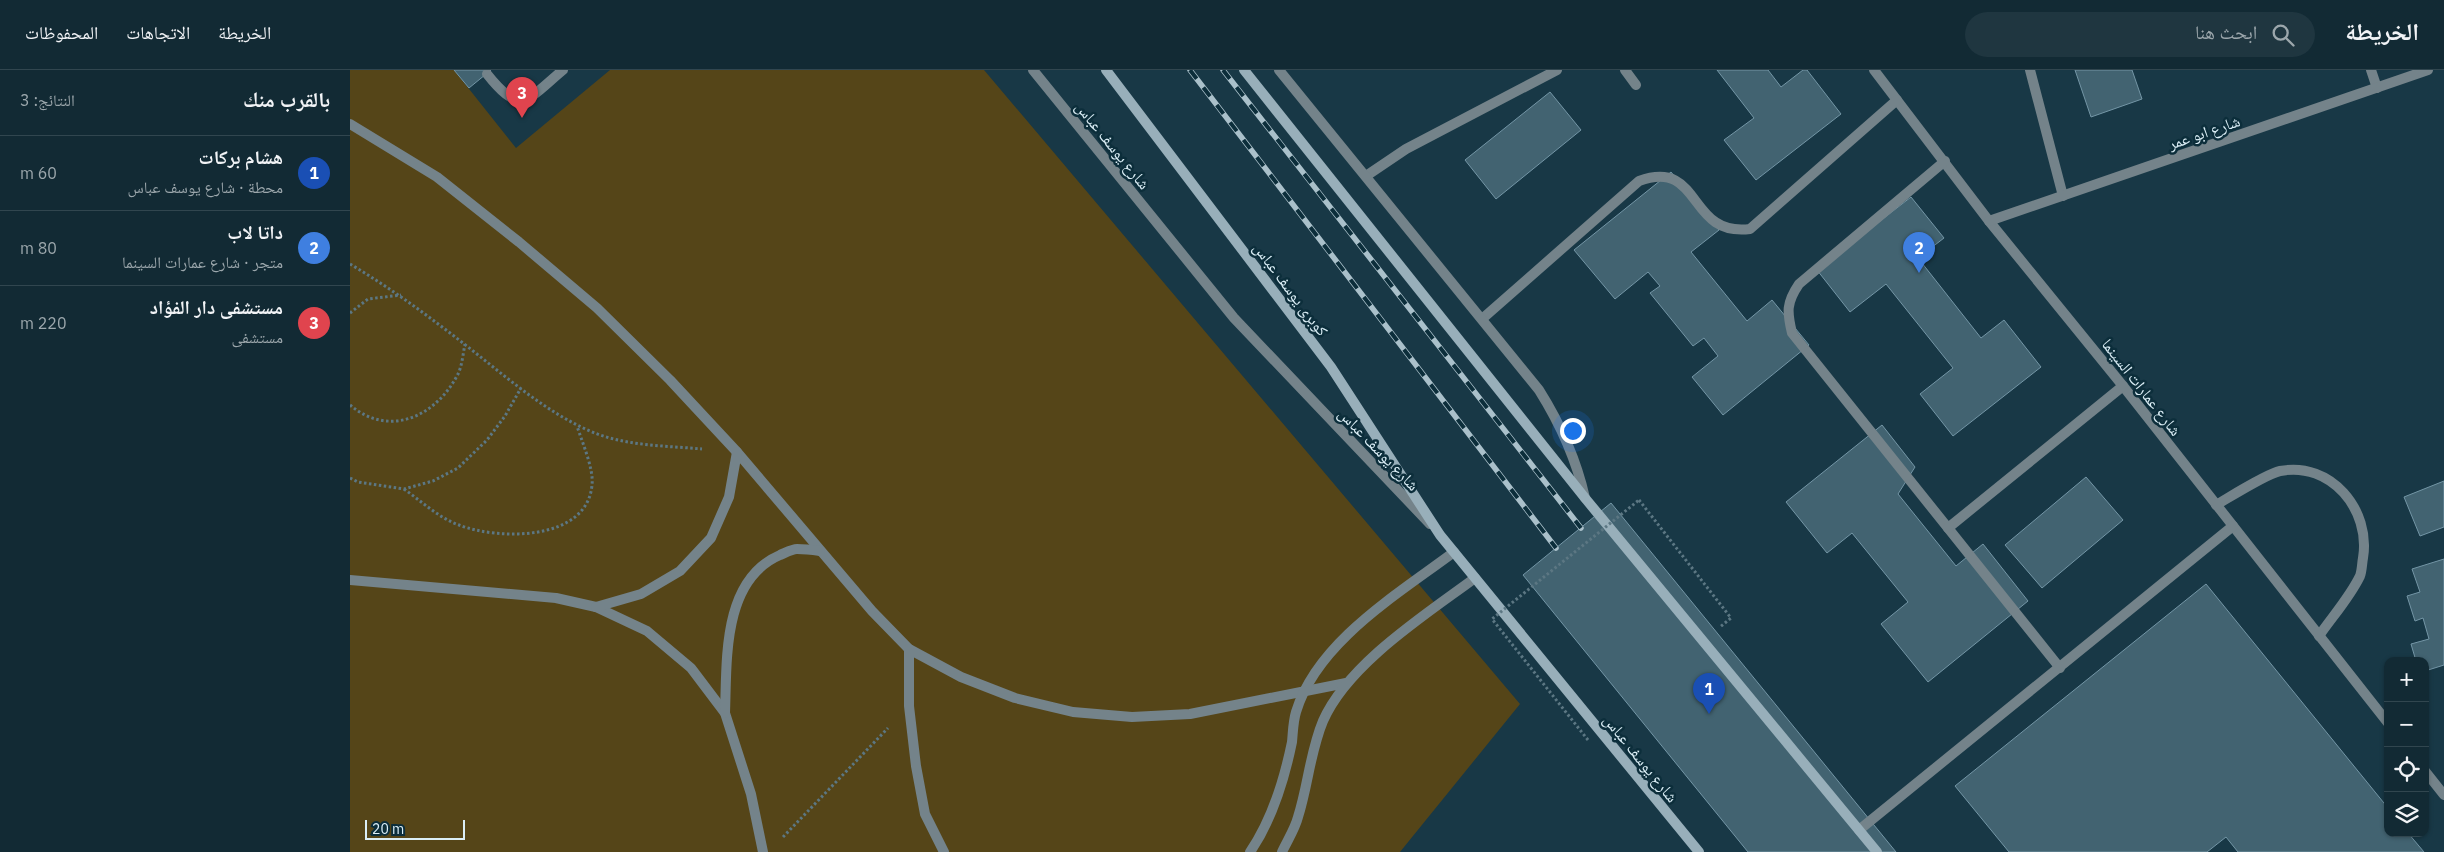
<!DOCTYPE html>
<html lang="ar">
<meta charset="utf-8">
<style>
body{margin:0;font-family:"IBM Plex Sans","Noto Naskh Arabic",sans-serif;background:#1f3640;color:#f1f3f6;direction:rtl}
.controls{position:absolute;right:15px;bottom:15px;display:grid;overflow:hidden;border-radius:10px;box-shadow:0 1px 4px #0004}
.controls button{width:45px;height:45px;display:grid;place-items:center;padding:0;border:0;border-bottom:1px solid #31464f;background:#122a34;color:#f1f3f6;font:25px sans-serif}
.scale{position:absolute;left:15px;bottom:12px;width:100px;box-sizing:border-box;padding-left:5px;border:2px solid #dbeef6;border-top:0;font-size:14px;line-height:18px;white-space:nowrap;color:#dbeef6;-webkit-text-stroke:4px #0c2e3b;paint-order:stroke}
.you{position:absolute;left:1222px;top:360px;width:18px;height:18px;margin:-12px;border:4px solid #fff;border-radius:50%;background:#1a73e8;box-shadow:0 0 0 8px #1a73e833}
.badge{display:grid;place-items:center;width:32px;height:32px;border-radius:50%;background:#dcb233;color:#fff;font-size:16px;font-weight:700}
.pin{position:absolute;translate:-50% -41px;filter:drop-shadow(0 1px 2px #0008)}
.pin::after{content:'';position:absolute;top:26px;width:18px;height:15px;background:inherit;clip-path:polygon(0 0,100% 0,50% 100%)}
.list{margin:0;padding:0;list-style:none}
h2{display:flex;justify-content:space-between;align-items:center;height:65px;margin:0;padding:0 20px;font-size:21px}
h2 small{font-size:16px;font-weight:400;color:#9ca7ac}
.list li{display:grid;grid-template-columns:32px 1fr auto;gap:15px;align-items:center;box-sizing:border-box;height:75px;padding:0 20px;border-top:1px solid #31464f}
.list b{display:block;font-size:19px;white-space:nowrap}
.list p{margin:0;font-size:16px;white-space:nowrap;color:#9ca7ac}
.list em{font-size:16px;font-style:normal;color:#9ca7ac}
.icon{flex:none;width:28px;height:28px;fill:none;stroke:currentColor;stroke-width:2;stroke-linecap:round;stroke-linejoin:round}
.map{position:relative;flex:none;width:2094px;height:782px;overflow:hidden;direction:ltr}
header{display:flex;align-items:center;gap:30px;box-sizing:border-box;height:70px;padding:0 25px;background:#122a34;border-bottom:1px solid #31464f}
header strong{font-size:24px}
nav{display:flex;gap:28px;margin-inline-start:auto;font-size:18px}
.search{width:350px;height:45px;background:#1f3640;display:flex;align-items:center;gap:12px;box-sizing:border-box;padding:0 18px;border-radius:28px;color:#9ca7ac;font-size:19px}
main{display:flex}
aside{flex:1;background:#122a34}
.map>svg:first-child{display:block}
</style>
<header>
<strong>الخريطة</strong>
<div class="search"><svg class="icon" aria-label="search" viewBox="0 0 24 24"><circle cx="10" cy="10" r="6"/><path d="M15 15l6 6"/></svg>ابحث هنا</div>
<nav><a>الخريطة</a><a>الاتجاهات</a><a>المحفوظات</a></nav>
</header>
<main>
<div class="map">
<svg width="2094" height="782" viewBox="0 0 2094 782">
<rect width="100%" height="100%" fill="#183846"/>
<polygon fill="#554518" points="0,0 104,0 166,78 260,0 634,0 1170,634 1050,782 0,782"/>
<g fill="#426371" stroke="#7496a6">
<polygon points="104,0 141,0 119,18"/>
<polygon points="1367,0 1418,0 1431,17 1453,0 1457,0 1491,44 1406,110 1374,70 1404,48"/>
<polygon points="1725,0 1782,0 1792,29 1741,47"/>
<polygon points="1200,22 1231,60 1146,129 1115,90"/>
<polygon points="1321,102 1369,160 1341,182 1397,251 1422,230 1459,275 1373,345 1342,307 1368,286 1354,268 1343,276 1300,223 1310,216 1298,202 1265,229 1224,180"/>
<polygon points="1561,127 1594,168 1568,188 1631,268 1654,250 1691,297 1603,366 1570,324 1603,298 1536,214 1500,242 1467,200"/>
<polygon points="1532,355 1565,397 1548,424 1606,496 1633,474 1678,531 1578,612 1531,554 1558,532 1502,463 1477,483 1436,432"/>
<polygon points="1736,407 1773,450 1692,518 1655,475"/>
<polygon points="2094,411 2094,457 2070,466 2054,427"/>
<polygon points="1261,433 1546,782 1398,782 1173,505"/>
<polygon points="2094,489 2094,595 2075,601 2075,591 2066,591 2061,574 2079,569 2073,548 2065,551 2057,526 2070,522 2062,499"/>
<polygon points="1856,514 2038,738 2038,763 2058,763 2074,782 1888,782 1876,767 1857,782 1659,782 1605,716"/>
</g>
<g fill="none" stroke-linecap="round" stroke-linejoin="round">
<g stroke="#5c7783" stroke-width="3" stroke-dasharray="2.5 2.5" stroke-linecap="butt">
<path d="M 0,194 C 42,219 80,247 118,277 C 159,309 201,347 250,365 C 282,376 319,376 352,379"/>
<polyline points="0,243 18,229 51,225"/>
<path d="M 0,335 C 39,368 86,347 108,304 C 112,296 113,284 115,274"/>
<polyline points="0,408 8,412 54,419 83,411 108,398 137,370 155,346 171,318"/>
<path d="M 54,419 C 71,431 89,448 109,455 C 147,470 237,472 242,415 C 244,399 232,372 227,356"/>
<polyline points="1289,430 1381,548 1370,557"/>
<polyline points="433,767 538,658"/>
</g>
<g stroke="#74838a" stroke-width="10">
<path d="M 137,4 C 171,47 177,30 213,0"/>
<polyline points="0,54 87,107 169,172 247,238 320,310 387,382 522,541 559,579 611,607 665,628 723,642 782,647 840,644 996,613"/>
<path d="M 1866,435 C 1880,427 1916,404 1930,401 C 1981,391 2021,440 2013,488 C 2012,493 2012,501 2010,506 C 2000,527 1982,547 1969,566"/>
<polyline points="0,510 206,528 246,537 297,561 341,598 375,643 401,724 413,782"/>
<polyline points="246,537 291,524 330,501 361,468 379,427 387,382"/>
<polyline points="559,579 559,636 566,696 575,744 594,782"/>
<path d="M 375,643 C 377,590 372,510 430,485 C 435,483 442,479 447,479 C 455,479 463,480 470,481"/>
<path d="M 900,782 C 922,750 934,711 942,672 C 943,662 943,652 946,642 C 967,572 1048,524 1104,482"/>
<path d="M 932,782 C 937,771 945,759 948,747 C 958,716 960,682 973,651 C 998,594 1075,545 1125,508"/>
</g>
<g stroke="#74838a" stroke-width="10">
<polyline points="1275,0 1286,15"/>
<polyline points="1524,0 1639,151 1773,316 2038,653"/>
<polyline points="1680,0 1713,126"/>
<polyline points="2021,0 2027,18"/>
<path d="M 1595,91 L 1449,214 C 1436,233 1437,242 1442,263 L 1710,598"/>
<polyline points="1016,106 1056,79 1207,0"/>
<polyline points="1639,151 2078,0"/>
<path d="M 1132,249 L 1289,111 C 1353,88 1336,167 1400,159 L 1547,30"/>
<polyline points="1598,458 1773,316"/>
<polyline points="2075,701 2094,725"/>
<polyline points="1509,760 1883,456"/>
</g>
<g stroke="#74838a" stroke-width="10">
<polyline points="683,0 884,248 1080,454"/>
<path d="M 929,0 L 1189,320 C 1211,355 1226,388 1235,428"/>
</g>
<g stroke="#98afba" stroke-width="10">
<polyline points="756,0 981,297 1090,465 1349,782"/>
<polyline points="894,0 1235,428 1527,782"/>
</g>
<defs>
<g id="rail">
<polyline points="840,0 1206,478"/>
<polyline points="873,0 1231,458"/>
</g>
</defs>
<use href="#rail" stroke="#aac0ca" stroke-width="5.5"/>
<use href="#rail" stroke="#0c2e3b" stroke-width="4" stroke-dasharray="11" stroke-linecap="butt"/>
<polyline stroke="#5c7783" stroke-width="3" stroke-dasharray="2.5 2.5" stroke-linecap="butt" points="1238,670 1142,549 1289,430"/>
</g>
<g text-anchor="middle" stroke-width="5" stroke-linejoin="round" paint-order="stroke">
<g font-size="16" fill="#dbeef6" stroke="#0c2e3b">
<text transform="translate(1854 62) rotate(-19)" y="6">شارع ابو عمر</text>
<text transform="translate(763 75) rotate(51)" y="6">شارع يوسف عباس</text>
<text transform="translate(941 219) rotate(53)" y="6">كوبرى يوسف عباس</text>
<text transform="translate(1792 317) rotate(52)" y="6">شارع عمارات السينما</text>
<text transform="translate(1029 379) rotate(46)" y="6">شارع يوسف عباس</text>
<text transform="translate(1291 688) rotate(51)" y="6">شارع يوسف عباس</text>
</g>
</g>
</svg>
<div class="controls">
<button>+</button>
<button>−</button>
<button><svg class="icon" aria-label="locate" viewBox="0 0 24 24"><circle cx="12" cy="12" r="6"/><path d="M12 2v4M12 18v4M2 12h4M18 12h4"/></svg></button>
<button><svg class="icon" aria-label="layers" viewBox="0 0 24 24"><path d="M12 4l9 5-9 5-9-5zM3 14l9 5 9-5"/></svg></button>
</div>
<div class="scale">20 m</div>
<div class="you"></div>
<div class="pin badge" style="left:1359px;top:644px;background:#1a4fb4">1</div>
<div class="pin badge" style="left:1569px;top:203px;background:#3f7fe0">2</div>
<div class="pin badge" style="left:172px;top:48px;background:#e0444e">3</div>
</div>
<aside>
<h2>بالقرب منك<small>النتائج: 3</small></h2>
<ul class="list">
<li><span class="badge" style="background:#1a4fb4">1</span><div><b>هشام بركات</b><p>محطة · شارع يوسف عباس</p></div><em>60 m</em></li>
<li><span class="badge" style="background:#3f7fe0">2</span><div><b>داتا لاب</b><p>متجر · شارع عمارات السينما</p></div><em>80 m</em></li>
<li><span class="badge" style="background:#e0444e">3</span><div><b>مستشفى دار الفؤاد</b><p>مستشفى</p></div><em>220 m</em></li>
</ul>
</aside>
</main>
